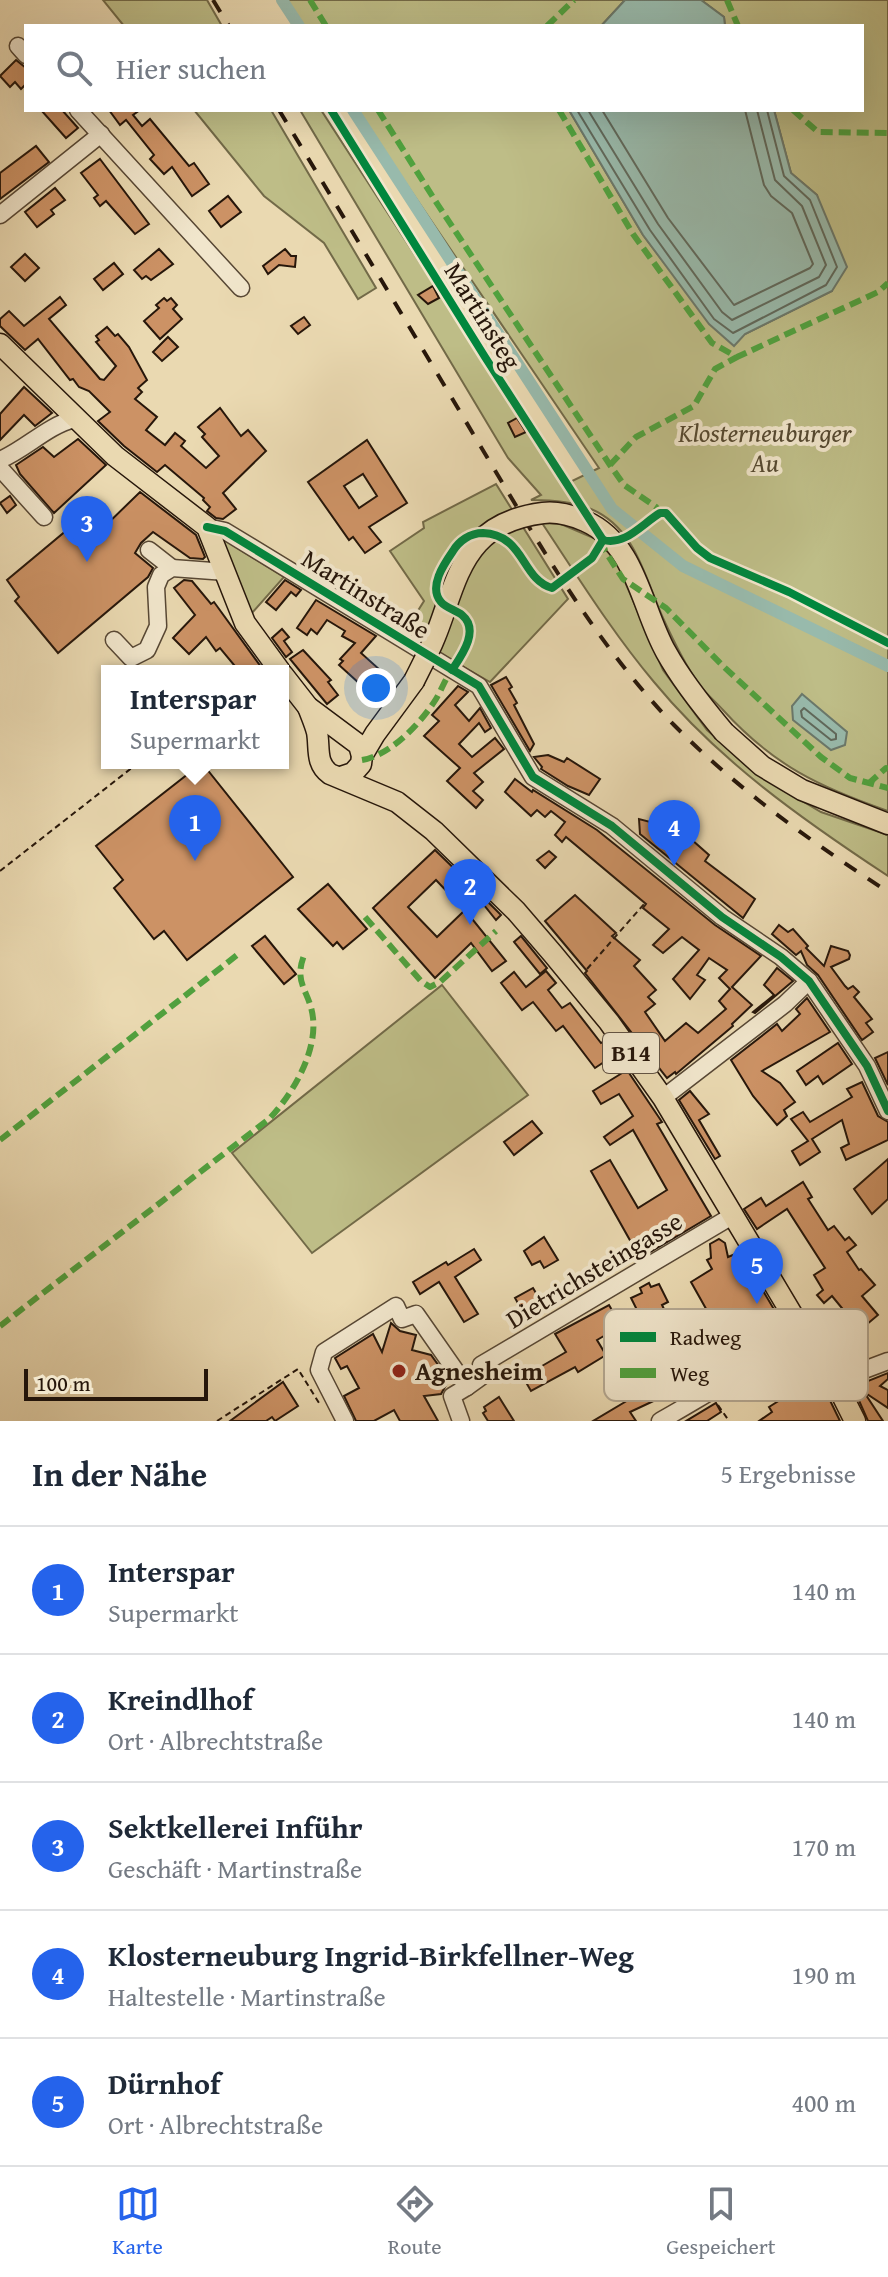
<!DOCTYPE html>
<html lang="de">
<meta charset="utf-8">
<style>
body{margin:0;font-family:"Gentium Book Plus",serif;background:#f6f6f7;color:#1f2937}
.scale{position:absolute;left:24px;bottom:20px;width:184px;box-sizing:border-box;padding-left:8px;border:4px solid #26160a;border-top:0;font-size:22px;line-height:28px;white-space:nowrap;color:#26160a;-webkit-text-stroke:6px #f1e6cc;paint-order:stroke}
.you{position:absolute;left:376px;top:688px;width:28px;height:28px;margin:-20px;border:6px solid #fff;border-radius:50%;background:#1a73e8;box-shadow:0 0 0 12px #1a73e833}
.badge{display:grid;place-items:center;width:52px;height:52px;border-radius:50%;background:#2563eb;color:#fff;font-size:26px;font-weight:700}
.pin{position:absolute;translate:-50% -66px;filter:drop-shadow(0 2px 4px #0008)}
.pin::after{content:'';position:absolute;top:42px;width:28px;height:24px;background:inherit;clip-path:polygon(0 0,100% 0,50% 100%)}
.popup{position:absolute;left:101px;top:665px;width:188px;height:104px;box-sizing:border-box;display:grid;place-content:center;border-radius:0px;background:#fff;filter:drop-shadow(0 2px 6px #0005);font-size:26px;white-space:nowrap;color:#747a83}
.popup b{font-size:30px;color:#1f2937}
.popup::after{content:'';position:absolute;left:50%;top:100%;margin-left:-16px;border:16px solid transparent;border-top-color:#fff}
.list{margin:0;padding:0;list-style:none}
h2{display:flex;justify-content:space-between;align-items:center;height:104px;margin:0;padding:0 32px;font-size:34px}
h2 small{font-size:26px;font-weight:400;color:#747a83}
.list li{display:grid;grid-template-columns:52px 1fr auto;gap:24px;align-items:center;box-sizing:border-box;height:128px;padding:0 32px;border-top:2px solid #e0e1e3}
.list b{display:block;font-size:30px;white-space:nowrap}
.list p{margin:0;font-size:26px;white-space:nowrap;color:#747a83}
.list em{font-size:26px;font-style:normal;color:#747a83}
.icon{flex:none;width:44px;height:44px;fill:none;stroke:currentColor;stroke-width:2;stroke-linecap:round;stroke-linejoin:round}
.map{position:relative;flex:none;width:888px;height:1421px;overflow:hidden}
.search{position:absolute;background:#fff;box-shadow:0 8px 32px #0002;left:24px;right:24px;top:24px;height:88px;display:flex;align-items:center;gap:20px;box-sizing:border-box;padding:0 28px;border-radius:0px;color:#747a83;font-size:30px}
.sheet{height:744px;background:#fff}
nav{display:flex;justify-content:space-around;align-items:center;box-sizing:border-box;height:112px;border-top:2px solid #e0e1e3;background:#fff;font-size:22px;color:#747a83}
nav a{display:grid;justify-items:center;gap:4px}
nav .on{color:#2563eb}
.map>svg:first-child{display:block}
</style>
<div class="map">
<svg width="888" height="1421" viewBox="0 0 888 1421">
<rect width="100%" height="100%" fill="#ead9b1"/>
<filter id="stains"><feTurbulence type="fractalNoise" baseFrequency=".0025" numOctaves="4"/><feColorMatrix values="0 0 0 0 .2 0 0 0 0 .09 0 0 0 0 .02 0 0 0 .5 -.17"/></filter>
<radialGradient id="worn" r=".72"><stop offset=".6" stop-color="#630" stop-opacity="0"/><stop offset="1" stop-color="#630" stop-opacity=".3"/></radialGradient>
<g fill="#bebd87" stroke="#726a48" stroke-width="2">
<polygon points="103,0 207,0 222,26 124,26"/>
<polygon points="282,0 625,0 601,26 299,26"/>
<path d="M 701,0 L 888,0 L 888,811 C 819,787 773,765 723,710 C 715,701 705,693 698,683 C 684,663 673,640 663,618 C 645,578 636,528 591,509 C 572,501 551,500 531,500 L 541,495 L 508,458 L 300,110 L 321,110 L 564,485 L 599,468 L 356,110 L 569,110 L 643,235 L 666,265 L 745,334 L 832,291 L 817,195 L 791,173 L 774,110 L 862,110 L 862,26 L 725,26 L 724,17 Z"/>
<polygon points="194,110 271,110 376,288 358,299 324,243 264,196"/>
<polygon points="496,484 568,599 490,682 404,633 424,601 390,551 424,528 423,522"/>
<path d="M 542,523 L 561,524 L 596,539 L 616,561 L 663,670 L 707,730 L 762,777 L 821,812 L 888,835 L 888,876 C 803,820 719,761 654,682 C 612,632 578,577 542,523 Z"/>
<polygon points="215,534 284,577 251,614"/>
<polygon points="442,985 528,1095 312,1253 232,1153"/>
</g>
<g fill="#98baac" stroke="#6a786b" stroke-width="2">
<polygon points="625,0 701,0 724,17 725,26 601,26"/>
<polygon points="569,110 774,110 791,173 817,195 847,267 832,291 745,334 734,346 709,324 643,235"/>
<polygon points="802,694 847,732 845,745 831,750 793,720 792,706"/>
</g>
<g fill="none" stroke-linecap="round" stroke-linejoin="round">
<g stroke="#5f685b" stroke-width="2">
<polyline points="577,110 650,230 714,319 733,333 826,285 837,267 810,200 784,176 767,110"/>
<polyline points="588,110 658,224 722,312 732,320 819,277 826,265 802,206 775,180 757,110"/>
<polyline points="602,110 668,218 734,305 810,268 813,264 792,213 771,196 764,185 745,110"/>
<polygon points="804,708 836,734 836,739 831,740 802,717 801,711"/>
</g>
<g stroke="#98baac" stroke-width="12">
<polyline points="282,0 299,26"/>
<polyline points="353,110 612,509 683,566 888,666"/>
</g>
</g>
<g fill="#cc9265" stroke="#26160a" stroke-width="2" fill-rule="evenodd">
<polygon points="16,60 26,68 26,84 21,89 15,82 10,87 0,76"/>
<polygon points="41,110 62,110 78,128 66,138"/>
<polygon points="109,110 140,110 133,115 142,126 150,119 189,166 194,163 209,184 192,196 172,167 164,174 150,159 154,155 126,120 120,125"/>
<polygon points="36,146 49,162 0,199 0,173"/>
<polygon points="100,159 149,224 135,234 106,201 100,206 94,198 98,195 81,173"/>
<polygon points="55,188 65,200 51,210 54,214 37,227 25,212"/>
<polygon points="228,196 241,212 221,227 209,211"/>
<polygon points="159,249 173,264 151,280 146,276 142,279 134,270"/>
<polygon points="285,249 291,256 296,256 295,267 279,265 268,274 263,266"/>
<polygon points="25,254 39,268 25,281 11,267"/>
<polygon points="114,263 123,274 103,290 94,279"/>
<polygon points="433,286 439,298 428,304 418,295"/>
<polygon points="60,297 66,305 49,319 100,379 104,380 116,366 96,342 99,340 96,336 107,327 115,336 118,334 129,347 147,380 138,388 142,392 135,399 157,417 146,430 165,445 175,433 185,441 181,446 206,468 219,456 202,437 205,434 198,427 220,408 241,436 248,430 266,451 223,493 236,509 223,519 216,518 207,511 210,507 203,500 204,498 165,465 157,472 124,446 98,421 110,412 89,391 79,387 73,379 70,380 38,339 25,350 0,326 0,319 9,311 24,326"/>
<polygon points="164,298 167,301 171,298 177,305 173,309 182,319 160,339 144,321 159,308 156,305"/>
<polygon points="304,317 310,325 298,334 291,326"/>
<polygon points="168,337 178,347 162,361 153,352"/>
<polygon points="24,387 52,413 35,426 24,415 0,440 0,414"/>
<polygon points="517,418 526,432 515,437 508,423"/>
<polygon points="78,439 106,465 54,513 20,474 16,465 43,447 54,457"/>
<path d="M 367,440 L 407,503 L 369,527 L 381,542 L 365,553 L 353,537 L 349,540 L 308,482 ZM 363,474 L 377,496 L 359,508 L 344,486 Z"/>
<polygon points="140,492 196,535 205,557 203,559 190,558 153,532 141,543 135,553 153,568 148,577 58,653 15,601 19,597 7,580 85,515 99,532"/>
<polygon points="10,496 16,505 7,513 0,503"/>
<polygon points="184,580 192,581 211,604 214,602 264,671 239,671 220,648 216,651 206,637 189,654 173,638 195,615 174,588"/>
<polygon points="285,580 301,590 296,596 291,592 276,610 266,602"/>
<polygon points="353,583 392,607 387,617 345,591"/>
<polygon points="316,600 376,636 361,653 380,670 370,682 365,678 360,684 339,665 343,661 340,659 355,643 342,636 345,631 327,620 317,634 311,629 307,635 297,628"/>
<polygon points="282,629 289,637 284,641 292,652 286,657 272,638"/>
<polygon points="303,650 331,680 328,682 338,695 327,704 290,659"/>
<polygon points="506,677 512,687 509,689 517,703 514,705 534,744 530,751 491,685"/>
<polygon points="458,686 468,692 455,705 469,721 480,708 491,728 485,732 479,723 459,744 472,757 495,738 504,749 474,773 483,782 473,791 483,800 476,808 447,781 460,768 424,736 439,721 432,715"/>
<polygon points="548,755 564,762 567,758 600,779 589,795 568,786 541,769 542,767 534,757"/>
<polygon points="202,763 293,877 187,960 164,931 154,939 114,888 123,880 96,846"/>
<polygon points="515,779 532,792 533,790 597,830 715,925 761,956 732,987 752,1005 732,1024 733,1026 676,1074 675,1072 667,1078 585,973 587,971 545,921 575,895 616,933 612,936 640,960 634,966 656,990 648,997 655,1004 645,1012 665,1041 686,1023 698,1033 726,1009 719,1001 730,989 719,978 727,970 709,958 697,975 705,980 690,999 673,979 699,950 682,937 663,953 653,945 669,929 643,908 646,904 566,837 562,842 555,835 565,822 551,811 545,817 537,810 531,816 505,792"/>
<polygon points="654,818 669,832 675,825 709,855 705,861 755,899 743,918 640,834 639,819 650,822"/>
<polygon points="435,850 470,884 453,898 436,880 408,907 437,937 465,910 506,961 492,971 471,943 435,978 373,908"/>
<polygon points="549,851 556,857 545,868 537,860"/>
<polygon points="328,884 367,929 343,949 337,942 333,946 298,909"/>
<polygon points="479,893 501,915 496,920 476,895"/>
<polygon points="779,925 788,932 793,929 808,946 806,948 824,966 831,946 848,951 850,955 849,959 831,967 845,986 848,989 853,986 859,992 854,997 872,1019 866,1023 873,1032 862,1040 818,975 807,965 801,951 796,955 772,934"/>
<polygon points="265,936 296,974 284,984 252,946"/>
<polygon points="521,936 547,968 540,974 514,942"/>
<polygon points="777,968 793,981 755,1013 753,1012 774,995 764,985"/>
<polygon points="546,971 556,983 548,990 562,1008 570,1003 601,1043 606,1040 616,1054 595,1068 563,1026 556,1031 533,1002 522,1010 501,983 514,972 526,987"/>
<polygon points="807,998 830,1032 762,1071 780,1083 795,1102 784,1110 787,1116 777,1125 753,1096 731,1060 777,1024 782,1031 800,1014 796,1009"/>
<polygon points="838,1043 852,1064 823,1084 818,1076 806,1085 797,1071"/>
<polygon points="888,1052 888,1085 875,1058"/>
<polygon points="627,1070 662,1122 657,1124 711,1216 640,1258 591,1171 610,1160 638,1208 667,1190 633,1130 610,1145 604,1137 633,1116 619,1094 601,1104 593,1091"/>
<polygon points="862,1082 878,1116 888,1122 888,1140 846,1160 841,1148 849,1144 842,1120 812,1139 820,1152 800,1165 792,1151 808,1141 791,1119 803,1112 810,1122 852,1097 847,1089"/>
<polygon points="690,1091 709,1114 699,1120 720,1156 715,1159 679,1100"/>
<polygon points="532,1121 542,1133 514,1155 504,1142"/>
<polygon points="888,1159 888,1199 872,1214 854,1189"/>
<polygon points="803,1182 812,1197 808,1199 828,1230 834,1226 845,1240 849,1237 856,1245 847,1252 859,1270 861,1269 875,1285 862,1296 878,1315 860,1330 832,1296 824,1303 817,1295 823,1290 814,1275 825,1268 787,1209 757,1229 744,1209 761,1198 766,1206"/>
<polygon points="544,1237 558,1260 544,1268 540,1261 532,1265 524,1251"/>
<path d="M 719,1239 L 725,1243 L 728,1257 L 740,1252 L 791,1338 L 737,1364 L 691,1282 L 712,1269 L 707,1260 L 711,1258 L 710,1244 ZM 760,1314 L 770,1332 L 747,1346 L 736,1328 Z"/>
<polygon points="474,1249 481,1260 455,1277 478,1314 464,1322 439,1282 420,1294 413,1282 446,1262 448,1265"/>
<polygon points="649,1283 651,1287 659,1284 668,1302 662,1305 665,1311 655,1316 653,1312 641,1318 631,1298 642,1293 640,1288"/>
<polygon points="533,1288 546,1310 528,1321 515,1298"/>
<polygon points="609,1305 621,1326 597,1340 606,1355 578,1372 575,1367 531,1391 523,1377 566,1352 555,1334"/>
<polygon points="391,1323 400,1331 416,1335 412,1350 431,1355 449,1380 441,1394 424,1396 438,1421 400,1421 394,1410 374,1421 356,1421 344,1396 359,1388 347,1366 341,1369 335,1358 373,1334 382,1352"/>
<polygon points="842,1344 853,1360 844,1366 833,1349"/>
<polygon points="695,1356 704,1374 677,1388 667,1371"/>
<polygon points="804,1359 824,1388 840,1421 759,1421 772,1412 769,1407 780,1400 771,1388 802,1369 800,1361"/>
<polygon points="888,1373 888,1379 880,1386 888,1390 888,1408 864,1392 883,1421 868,1421 853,1387"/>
<polygon points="651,1380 660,1398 630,1412 636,1421 593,1421 635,1396 631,1389"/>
<polygon points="283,1382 298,1406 275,1421 272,1417 266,1421 230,1421"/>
<polygon points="499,1397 514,1421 488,1421 483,1413 486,1411 484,1407"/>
<polygon points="716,1403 721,1412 707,1421 686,1421"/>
</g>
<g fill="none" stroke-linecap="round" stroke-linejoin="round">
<defs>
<g id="minor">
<polyline points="18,46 26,55"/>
<polyline points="78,110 241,288"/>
<polyline points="0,215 101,134"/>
<path d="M 0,460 C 26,449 47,426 74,419"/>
<polyline points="0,468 44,517"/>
<polyline points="207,527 225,531 479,686 533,777 612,826 722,917 781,957 809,981 867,1066 888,1111"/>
<polyline points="149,550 172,568"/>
<polyline points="114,640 131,658 147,650 158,626 156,587 161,575 172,568 226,572"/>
<polyline points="663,1098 785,1004 809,981"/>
<polyline points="835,1381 888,1361"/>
<polyline points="467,1387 485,1374 481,1365 732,1216"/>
<polyline points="345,1421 319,1370 324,1352 396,1306 402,1319 416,1314 467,1387 452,1396 461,1421"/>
<path d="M 660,1421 C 709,1394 756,1360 811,1346"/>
</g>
<g id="major">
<polyline points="0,344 115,456 207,527 245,623 280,671"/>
<polyline points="283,675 308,707 359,745 362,756 361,764 353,773 341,777"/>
<path d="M 308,707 C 311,715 315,724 317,732 C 320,748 315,763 330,774 L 397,802 L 434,831 L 516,911 L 553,954 L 609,1022 L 663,1098 L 811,1346 L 835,1381 L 855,1421"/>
<polyline points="724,732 762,766 802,790 888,824"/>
<polyline points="362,756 375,734 414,681"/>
</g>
</defs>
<use href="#minor" stroke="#574734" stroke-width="19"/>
<use href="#major" stroke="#26160a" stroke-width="23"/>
<g stroke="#26160a" stroke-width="2" stroke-dasharray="6 4" stroke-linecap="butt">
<polyline points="0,871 138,763"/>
<polyline points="587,969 645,903"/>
<polyline points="718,1405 729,1421"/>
<polyline points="217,1421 298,1369 319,1403"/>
</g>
<use href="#minor" stroke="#f1e6cc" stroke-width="16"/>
<use href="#major" stroke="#ead9b1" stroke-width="20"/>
<g stroke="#26160a" stroke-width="4" stroke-dasharray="14 14" stroke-linecap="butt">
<polyline points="213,0 229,26"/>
<path d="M 279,110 C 346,221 412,331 478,442 C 537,540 594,642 674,725 C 738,790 812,842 888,892"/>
</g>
<defs>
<path id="major-bridge" d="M 414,681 C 421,667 429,652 435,637 C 448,606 455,568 478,543 C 495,524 519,516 543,513 C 558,511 571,515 585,521 C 637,544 641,608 666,652 C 682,681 703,707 724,732"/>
</defs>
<use href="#major-bridge" stroke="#26160a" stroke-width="23" stroke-linecap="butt"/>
<use href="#major-bridge" stroke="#ead9b1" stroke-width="20"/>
<g stroke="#50a13e" stroke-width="6" stroke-dasharray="12 6" stroke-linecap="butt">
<polyline points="310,0 326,26"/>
<polyline points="727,0 738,26"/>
<polyline points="547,26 574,0"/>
<polyline points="378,110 438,205 610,465 624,485 656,507 660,513"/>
<polyline points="559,110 633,234 712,343 737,357 878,292 888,283"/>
<polyline points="793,110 818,132 888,133"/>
<polyline points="610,465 636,437 694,406 715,369 737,357"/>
<polyline points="603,540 605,551 623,579 666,608 723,666 821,757 850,778 888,788"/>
<path d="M 362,760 C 391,755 421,723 436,699 C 442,689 445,679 452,670"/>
<polyline points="868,784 886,768 888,769"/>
<polyline points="365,917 421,981 430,987 440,982 496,931"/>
<polyline points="0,1140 241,952"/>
<path d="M 0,1326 L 269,1119 C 292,1095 317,1053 313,1018 C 310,990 292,984 305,953"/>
</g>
<defs>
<g id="cycleway">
<polyline points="331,110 485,357 603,540"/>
<polyline points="207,527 225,531 479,686 533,777 612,826 722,917 781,957 809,981 867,1066 888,1111"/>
<path d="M 603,540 C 625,546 642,524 660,513 L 666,513 L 697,548 L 710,558 L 789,592 L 888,643"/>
<path d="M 452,670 C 462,655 480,630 462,615 C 456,610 446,608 441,602 C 428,587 444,564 453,551 C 459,541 470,533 483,533 C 525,535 521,579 552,588 L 592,558 L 603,540"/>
</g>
</defs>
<use href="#cycleway" stroke="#f1e6cc" stroke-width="13"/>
<use href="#cycleway" stroke="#00873e" stroke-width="8"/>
</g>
<circle fill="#8f2418" stroke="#f1e6cc" stroke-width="3" cx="399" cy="1371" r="8"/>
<g text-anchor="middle" stroke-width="8" stroke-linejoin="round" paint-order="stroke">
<rect fill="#f1e6cc" stroke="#635444" stroke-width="2" x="603" y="1033" width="56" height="40" rx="6"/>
<g font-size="24" font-weight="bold" fill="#26160a">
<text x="631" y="1061">B14</text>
</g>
<g font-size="26" fill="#26160a" stroke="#f1e6cc">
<text transform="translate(483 316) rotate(58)" y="9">Martinsteg</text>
<text transform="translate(366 594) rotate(32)" y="9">Martinstraße</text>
<text transform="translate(594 1270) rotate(-31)" y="9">Dietrichsteingasse</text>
</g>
<g font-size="26" font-style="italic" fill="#544830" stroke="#f1e6cc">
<text x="765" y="442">Klosterneuburger<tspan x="765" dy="30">Au</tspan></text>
</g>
<g font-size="26" font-weight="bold" fill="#26160a" stroke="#f1e6cc" text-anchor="start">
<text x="415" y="1380">Agnesheim</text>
</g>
</g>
<rect x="604" y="1309" width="264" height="92" rx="12" fill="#f1e6cc" stroke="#b4a892" stroke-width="2"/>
<rect x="620" y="1332" width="36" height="10" fill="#00873e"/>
<rect x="620" y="1368" width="36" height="10" fill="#50a13e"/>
<g font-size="22" fill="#26160a">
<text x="670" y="1345">Radweg</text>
<text x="670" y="1381">Weg</text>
</g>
<rect width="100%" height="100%" filter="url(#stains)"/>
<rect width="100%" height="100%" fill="url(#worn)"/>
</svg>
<div class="scale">100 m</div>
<div class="you"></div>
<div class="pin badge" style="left:195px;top:861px">1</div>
<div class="popup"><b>Interspar</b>Supermarkt</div>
<div class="pin badge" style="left:470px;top:925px">2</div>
<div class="pin badge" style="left:87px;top:562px">3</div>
<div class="pin badge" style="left:674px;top:866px">4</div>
<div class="pin badge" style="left:757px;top:1304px">5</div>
<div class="search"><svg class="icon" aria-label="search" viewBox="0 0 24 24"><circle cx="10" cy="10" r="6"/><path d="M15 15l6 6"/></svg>Hier suchen</div>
</div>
<section class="sheet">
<h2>In der Nähe<small>5 Ergebnisse</small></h2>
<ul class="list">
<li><span class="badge">1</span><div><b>Interspar</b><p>Supermarkt</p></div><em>140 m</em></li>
<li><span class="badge">2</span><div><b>Kreindlhof</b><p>Ort · Albrechtstraße</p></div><em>140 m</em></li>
<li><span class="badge">3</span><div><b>Sektkellerei Inführ</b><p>Geschäft · Martinstraße</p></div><em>170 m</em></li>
<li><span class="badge">4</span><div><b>Klosterneuburg Ingrid-Birkfellner-Weg</b><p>Haltestelle · Martinstraße</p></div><em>190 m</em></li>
<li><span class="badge">5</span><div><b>Dürnhof</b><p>Ort · Albrechtstraße</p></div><em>400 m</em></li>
</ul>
</section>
<nav>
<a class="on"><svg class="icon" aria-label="map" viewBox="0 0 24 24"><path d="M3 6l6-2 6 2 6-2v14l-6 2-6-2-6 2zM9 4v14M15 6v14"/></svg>Karte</a>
<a><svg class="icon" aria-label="directions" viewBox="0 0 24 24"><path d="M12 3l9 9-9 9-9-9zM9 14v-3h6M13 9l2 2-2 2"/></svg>Route</a>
<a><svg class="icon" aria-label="saved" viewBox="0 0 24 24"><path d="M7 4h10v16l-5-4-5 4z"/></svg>Gespeichert</a>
</nav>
